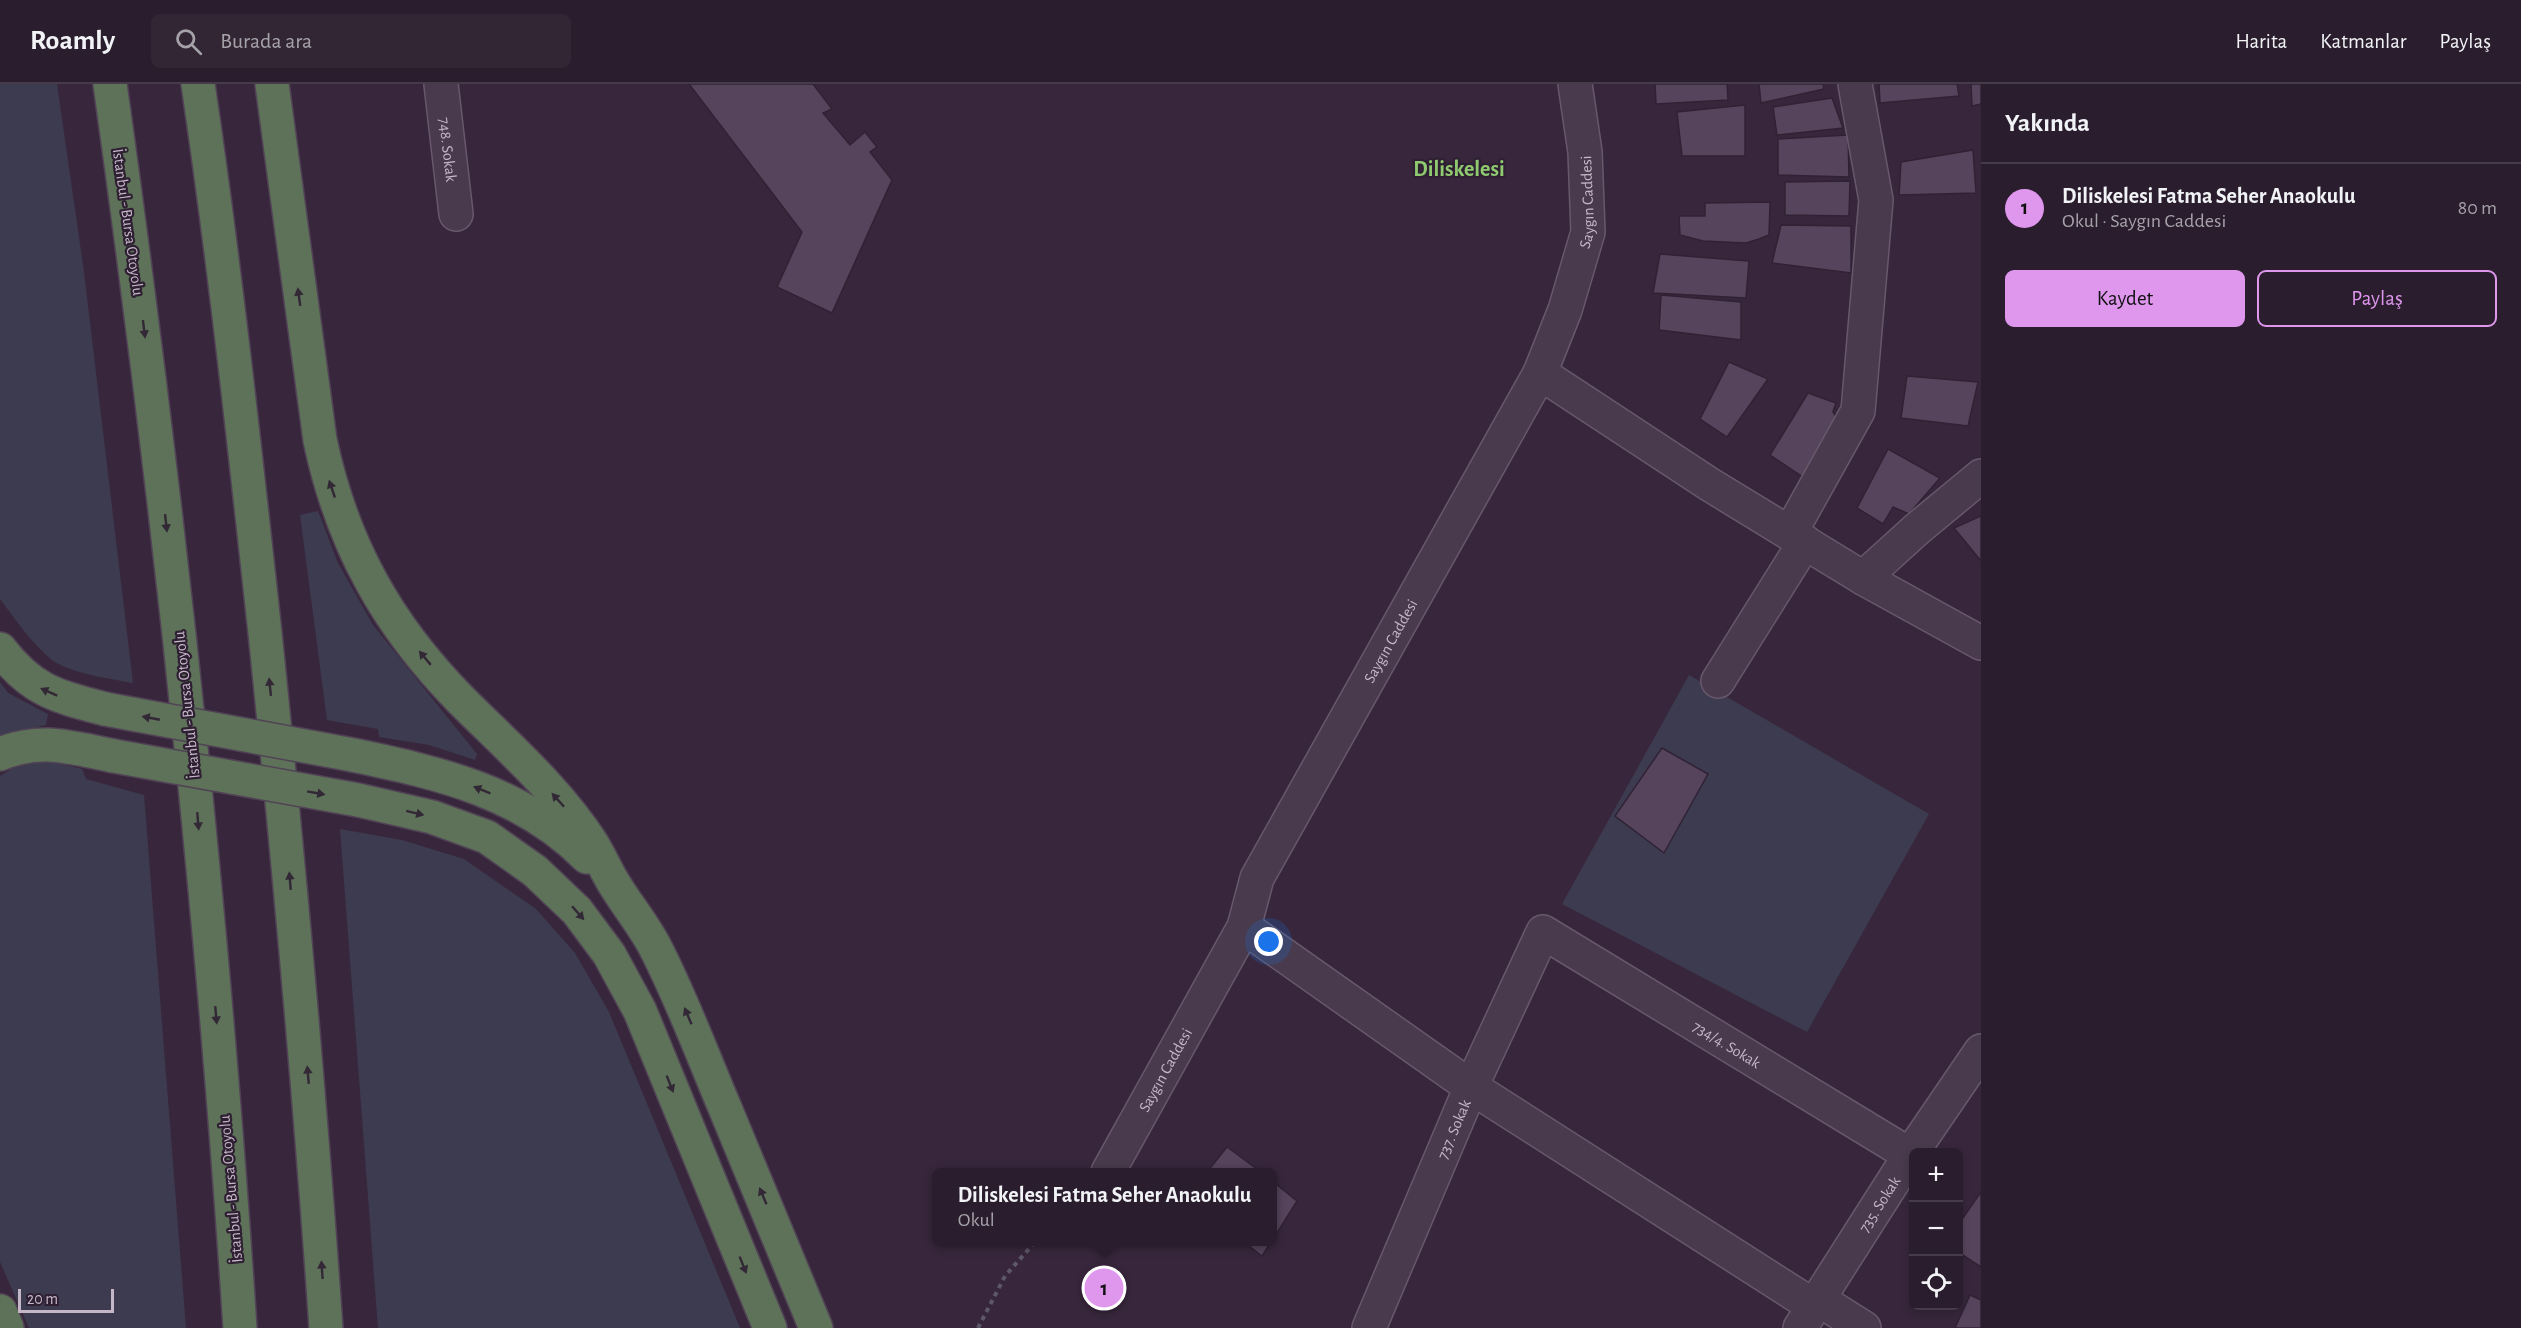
<!DOCTYPE html>
<html lang="tr">
<meta charset="utf-8">
<style>
body{margin:0;font-family:"Alegreya Sans",sans-serif;background:#322635;color:#f1f3f6}
.controls{position:absolute;right:18px;bottom:18px;display:grid;overflow:hidden;border-radius:9px;box-shadow:0 3px 9px #0003}
.controls button{width:54px;height:54px;display:grid;place-items:center;padding:0;border:0;border-bottom:2px solid #463b49;background:#2a1d2d;color:#f1f3f6;font:30px sans-serif}
.scale{position:absolute;left:18px;bottom:15px;width:96px;box-sizing:border-box;padding-left:6px;border:3px solid #c5b7c8;border-top:0;font-size:16px;line-height:21px;white-space:nowrap;color:#c5b7c8;-webkit-text-stroke:4px #2e2032;paint-order:stroke}
.you{position:absolute;left:1269px;top:858px;width:21px;height:21px;margin:-15px;border:4px solid #fff;border-radius:50%;background:#1a73e8;box-shadow:0 0 0 9px #1a73e833}
.badge{display:grid;place-items:center;width:39px;height:39px;border-radius:50%;background:#de97ed;color:#111;font-size:20px;font-weight:700}
.pin{position:absolute;translate:-50% -50%;border:3px solid #fff;box-shadow:0 2px 6px #0006}
.popup{position:absolute;left:932px;top:1084px;width:345px;height:78px;box-sizing:border-box;display:grid;place-content:center;border-radius:9px;background:#2a1d2d;filter:drop-shadow(0 2px 4px #0005);font-size:20px;white-space:nowrap;color:#a5a2aa}
.popup b{font-size:22px;color:#f1f3f6}
.popup::after{content:'';position:absolute;left:50%;top:100%;margin-left:-12px;border:12px solid transparent;border-top-color:#2a1d2d}
.list{margin:0;padding:0;list-style:none}
h2{display:flex;justify-content:space-between;align-items:center;height:78px;margin:0;padding:0 24px;font-size:26px}
h2 small{font-size:20px;font-weight:400;color:#a5a2aa}
.list li{display:grid;grid-template-columns:39px 1fr auto;gap:18px;align-items:center;box-sizing:border-box;height:90px;padding:0 24px;border-top:2px solid #463b49}
.list b{display:block;font-size:22px;white-space:nowrap}
.list p{margin:0;font-size:20px;white-space:nowrap;color:#a5a2aa}
.list em{font-size:20px;font-style:normal;color:#a5a2aa}
.actions{display:flex;gap:12px;padding:18px 24px}
.actions a{flex:1;padding:14px 0;border:2px solid #de97ed;border-radius:9px;text-align:center;font-size:21px;color:#de97ed}
.actions .main{background:#de97ed;color:#111}
.icon{flex:none;width:33px;height:33px;fill:none;stroke:currentColor;stroke-width:2;stroke-linecap:round;stroke-linejoin:round}
.map{position:relative;flex:none;width:1981px;height:1244px;overflow:hidden}
header{display:flex;align-items:center;gap:36px;box-sizing:border-box;height:84px;padding:0 30px;background:#2a1d2d;border-bottom:2px solid #463b49}
header strong{font-size:28px}
nav{display:flex;gap:33px;margin-inline-start:auto;font-size:21px}
.search{width:420px;height:54px;background:#322635;display:flex;align-items:center;gap:15px;box-sizing:border-box;padding:0 21px;border-radius:9px;color:#a5a2aa;font-size:22px}
main{display:flex}
aside{flex:1;background:#2a1d2d}
.map>svg:first-child{display:block}
</style>
<header>
<strong>Roamly</strong>
<div class="search"><svg class="icon" aria-label="search" viewBox="0 0 24 24"><circle cx="10" cy="10" r="6"/><path d="M15 15l6 6"/></svg>Burada ara</div>
<nav><a>Harita</a><a>Katmanlar</a><a>Paylaş</a></nav>
</header>
<main>
<div class="map">
<svg width="1981" height="1244" viewBox="0 0 1981 1244">
<rect width="100%" height="100%" fill="#38273c"/>
<g fill="#3d3b4f">
<path d="M 0,0 L 57,0 L 84,188 L 133,599 C 112,595 69,589 52,576 C 31,559 16,536 0,515 Z"/>
<polygon points="318,427 338,479 373,541 477,670 475,676 429,661 379,653 378,645 327,636 300,431"/>
<polygon points="1689,591 1929,730 1807,948 1562,820"/>
<polygon points="0,598 8,609 48,630 46,641 0,652"/>
<polygon points="37,678 54,678 82,685 86,695 144,711 186,1244 29,1244 0,1178 0,692 18,681"/>
<polygon points="340,745 402,756 464,775 536,825 575,869 609,928 740,1244 378,1244"/>
</g>
<g fill="#56445c" stroke="#302234" stroke-width="1.5">
<polygon points="689,0 813,0 832,25 823,29 850,61 865,48 877,63 870,68 892,96 832,229 777,203 802,148"/>
<polygon points="1655,0 1727,0 1728,16 1656,20"/>
<polygon points="1759,0 1823,0 1824,5 1761,19"/>
<polygon points="1879,0 1957,0 1959,12 1880,19"/>
<polygon points="1971,0 1981,0 1981,20 1972,22"/>
<polygon points="1832,14 1843,44 1777,51 1773,23"/>
<polygon points="1745,21 1745,72 1682,72 1677,28"/>
<polygon points="1848,51 1849,93 1778,91 1778,55"/>
<polygon points="1973,66 1976,109 1899,111 1901,78"/>
<polygon points="1850,97 1849,132 1785,131 1785,98"/>
<polygon points="1770,118 1769,151 1759,155 1746,159 1703,157 1680,151 1679,132 1705,132 1705,119"/>
<polygon points="1781,141 1851,142 1851,189 1772,179"/>
<polygon points="1660,170 1749,177 1746,214 1653,209"/>
<polygon points="1661,211 1741,218 1741,256 1659,246"/>
<polygon points="1729,278 1768,295 1727,353 1700,335"/>
<polygon points="1907,292 1978,298 1968,342 1901,334"/>
<polygon points="1808,309 1836,319 1833,328 1842,342 1806,395 1770,371"/>
<polygon points="1888,365 1940,394 1909,430 1893,423 1883,440 1857,424"/>
<polygon points="1981,432 1981,477 1954,444"/>
<polygon points="1662,664 1708,690 1664,769 1615,732"/>
<polygon points="1227,1063 1261,1088 1207,1088"/>
<polygon points="1272,1097 1297,1117 1272,1157"/>
<polygon points="1981,1108 1981,1183 1958,1168 1958,1141"/>
<polygon points="1244,1158 1271,1158 1262,1172"/>
<polygon points="1970,1211 1981,1216 1981,1244 1955,1244"/>
</g>
<g fill="none" stroke-linecap="round" stroke-linejoin="round">
<defs>
<g id="minor">
<path id="s1" d="M 441,0 L 456,130"/>
<polyline points="1540,289 1709,400 1863,494 1981,559"/>
<polyline points="1790,449 1858,327 1876,116 1855,0"/>
<polyline points="1863,494 1917,445 1981,392"/>
<polyline points="1718,597 1805,458"/>
<polyline points="1244,843 1471,1003 1815,1223"/>
<path id="s2" d="M 1108,1088 L 1244,843 L 1257,794 L 1540,289 L 1565,226 L 1588,148 L 1585,68 L 1575,0"/>
<polyline points="1818,1215 1864,1244"/>
<path id="s3" d="M 1369,1244 L 1471,1003 L 1543,848 L 1910,1071"/>
<path id="s4" d="M 1800,1244 L 1910,1071 L 1981,967"/>
</g>
<g id="highway">
<path d="M 110,0 C 168,413 213,828 240,1244"/>
<path d="M 198,0 C 225,182 245,366 265,549 C 289,780 310,1012 326,1244"/>
<path d="M 272,0 L 320,356 C 342,460 387,541 461,616 C 507,662 558,706 593,761 C 600,773 606,786 613,798 C 626,820 643,840 655,863 C 682,915 702,970 725,1024 C 755,1097 786,1170 816,1244"/>
<path d="M 0,565 C 32,607 56,612 105,625"/>
<path d="M 0,670 C 42,653 72,664 114,672"/>
<path d="M 353,671 C 440,689 522,708 587,773"/>
<polyline points="358,716 432,733 487,753 535,787 577,827 609,870 640,927 770,1244"/>
<polyline points="0,1227 7,1244"/>
</g>
</defs>
<use href="#minor" stroke="#67596b" stroke-width="36"/>
<use href="#highway" stroke="#514355" stroke-width="36"/>
<polyline stroke="#5e576a" stroke-width="4" stroke-dasharray="4.5 4.5" stroke-linecap="butt" points="978,1244 1005,1192 1035,1158"/>
<use href="#minor" stroke="#493b4d" stroke-width="33"/>
<use href="#highway" stroke="#5d7259" stroke-width="33"/>
<defs>
<g id="highway-bridge">
<polyline points="105,625 353,671"/>
<polyline points="114,672 358,716"/>
</g>
</defs>
<use href="#highway-bridge" stroke="#514355" stroke-width="36" stroke-linecap="butt"/>
<use href="#highway-bridge" stroke="#5d7259" stroke-width="33"/>
</g>
<defs><path id="oneway-solid" d="M-6-.8H1V-3.2L6.5 0L1 3.2V.8H-6Z" transform="scale(1.5)"/></defs>
<g fill="#332836">
<use href="#oneway-solid" transform="translate(299 213) rotate(-98)"/>
<use href="#oneway-solid" transform="translate(144 245) rotate(83)"/>
<use href="#oneway-solid" transform="translate(332 405) rotate(-109)"/>
<use href="#oneway-solid" transform="translate(166 439) rotate(84)"/>
<use href="#oneway-solid" transform="translate(425 574) rotate(-130)"/>
<use href="#oneway-solid" transform="translate(270 603) rotate(-96)"/>
<use href="#oneway-solid" transform="translate(49 608) rotate(-156)"/>
<use href="#oneway-solid" transform="translate(151 634) rotate(-169)"/>
<use href="#oneway-solid" transform="translate(482 706) rotate(-158)"/>
<use href="#oneway-solid" transform="translate(316 709) rotate(10)"/>
<use href="#oneway-solid" transform="translate(558 716) rotate(-132)"/>
<use href="#oneway-solid" transform="translate(415 729) rotate(14)"/>
<use href="#oneway-solid" transform="translate(198 737) rotate(85)"/>
<use href="#oneway-solid" transform="translate(290 797) rotate(-95)"/>
<use href="#oneway-solid" transform="translate(578 829) rotate(49)"/>
<use href="#oneway-solid" transform="translate(216 931) rotate(85)"/>
<use href="#oneway-solid" transform="translate(688 932) rotate(-113)"/>
<use href="#oneway-solid" transform="translate(308 991) rotate(-95)"/>
<use href="#oneway-solid" transform="translate(670 1000) rotate(68)"/>
<use href="#oneway-solid" transform="translate(763 1112) rotate(-113)"/>
<use href="#oneway-solid" transform="translate(743 1181) rotate(68)"/>
<use href="#oneway-solid" transform="translate(322 1186) rotate(-94)"/>
</g>
<g text-anchor="middle" stroke-width="4.5" stroke-linejoin="round" paint-order="stroke">
<g font-size="16" fill="#c5b7c8" stroke="#2e2032">
<text dy="6" stroke="none"><textPath href="#s1" startOffset="66">748. Sokak</textPath></text>
<text dy="6" stroke="none"><textPath href="#s2" startOffset="1089">Saygın Caddesi</textPath></text>
<text transform="translate(129 138) rotate(82)" y="6">İstanbul - Bursa Otoyolu</text>
<text dy="6" stroke="none"><textPath href="#s2" startOffset="603">Saygın Caddesi</textPath></text>
<text transform="translate(186 621) rotate(-96)" y="6">İstanbul - Bursa Otoyolu</text>
<text dy="6" stroke="none"><textPath href="#s3" startOffset="648">734/4. Sokak</textPath></text>
<text dy="6" stroke="none"><textPath href="#s2" startOffset="117">Saygın Caddesi</textPath></text>
<text dy="6" stroke="none"><textPath href="#s3" startOffset="216">737. Sokak</textPath></text>
<text transform="translate(230 1105) rotate(-95)" y="6">İstanbul - Bursa Otoyolu</text>
<text dy="6" stroke="none"><textPath href="#s4" startOffset="147">735. Sokak</textPath></text>
</g>
<g font-size="22" font-weight="bold" fill="#90ca70" stroke="#2e2032">
<text x="1459" y="92">Diliskelesi</text>
</g>
</g>
</svg>
<div class="controls">
<button>+</button>
<button>−</button>
<button><svg class="icon" aria-label="locate" viewBox="0 0 24 24"><circle cx="12" cy="12" r="6"/><path d="M12 2v4M12 18v4M2 12h4M18 12h4"/></svg></button>
</div>
<div class="scale">20 m</div>
<div class="you"></div>
<div class="pin badge" style="left:1104px;top:1204px">1</div>
<div class="popup"><b>Diliskelesi Fatma Seher Anaokulu</b>Okul</div>
</div>
<aside>
<h2>Yakında<small></small></h2>
<ul class="list">
<li><span class="badge">1</span><div><b>Diliskelesi Fatma Seher Anaokulu</b><p>Okul · Saygın Caddesi</p></div><em>80 m</em></li>
</ul>
<div class="actions"><a class="main">Kaydet</a><a>Paylaş</a></div>
</aside>
</main>
